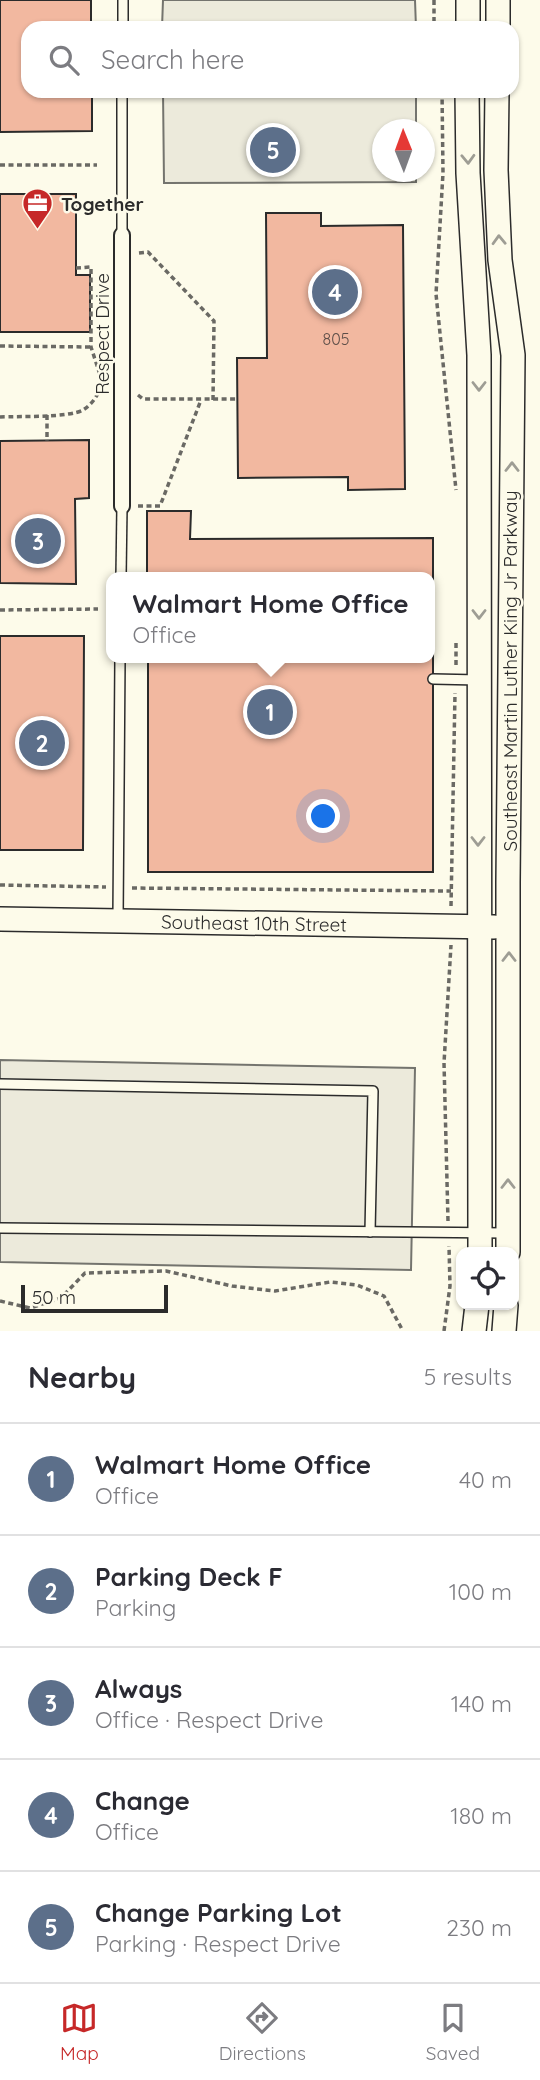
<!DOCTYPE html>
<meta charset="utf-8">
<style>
body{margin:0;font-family:Quicksand,sans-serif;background:#f7f7f7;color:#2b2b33}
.controls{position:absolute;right:21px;bottom:21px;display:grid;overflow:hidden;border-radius:14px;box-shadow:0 2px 5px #0004}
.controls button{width:63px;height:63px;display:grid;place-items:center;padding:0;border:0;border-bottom:2px solid #e1e1e2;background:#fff;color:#2b2b33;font:35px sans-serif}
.compass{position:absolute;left:372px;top:119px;width:63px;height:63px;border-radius:50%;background:#fff;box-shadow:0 2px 5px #0004;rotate:359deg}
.scale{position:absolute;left:21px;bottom:18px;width:147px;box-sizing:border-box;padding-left:7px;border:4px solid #2b2b2b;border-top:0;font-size:19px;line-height:24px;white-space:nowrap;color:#2b2b2b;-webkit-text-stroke:5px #fdfbea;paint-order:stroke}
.you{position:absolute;left:324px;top:817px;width:24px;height:24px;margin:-18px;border:5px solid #fff;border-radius:50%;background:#1a73e8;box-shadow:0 0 0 10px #1a73e833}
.badge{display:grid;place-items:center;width:46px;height:46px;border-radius:50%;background:#c62828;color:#fff;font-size:23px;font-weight:700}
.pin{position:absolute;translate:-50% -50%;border:4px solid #fff;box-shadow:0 2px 7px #0006}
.popup{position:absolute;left:106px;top:572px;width:329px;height:91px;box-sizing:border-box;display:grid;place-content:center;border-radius:14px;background:#fff;filter:drop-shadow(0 2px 5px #0005);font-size:23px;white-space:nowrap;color:#7c7c81}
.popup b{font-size:26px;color:#2b2b33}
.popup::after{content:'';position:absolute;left:50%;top:100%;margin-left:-14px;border:14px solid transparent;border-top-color:#fff}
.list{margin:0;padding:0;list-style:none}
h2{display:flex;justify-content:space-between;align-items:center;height:91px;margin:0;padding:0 28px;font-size:30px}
h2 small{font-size:23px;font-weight:400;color:#7c7c81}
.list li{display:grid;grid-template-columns:46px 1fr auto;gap:21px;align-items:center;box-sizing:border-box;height:112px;padding:0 28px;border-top:2px solid #e1e1e2}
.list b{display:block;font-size:26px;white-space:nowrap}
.list p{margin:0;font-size:23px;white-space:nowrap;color:#7c7c81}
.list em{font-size:23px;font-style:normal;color:#7c7c81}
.icon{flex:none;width:38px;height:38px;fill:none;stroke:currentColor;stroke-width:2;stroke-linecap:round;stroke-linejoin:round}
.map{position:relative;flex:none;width:540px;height:1331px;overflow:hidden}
.search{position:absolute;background:#fff;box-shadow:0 2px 5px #0004;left:21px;right:21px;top:21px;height:77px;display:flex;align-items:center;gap:18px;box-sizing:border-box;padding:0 24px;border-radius:21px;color:#7c7c81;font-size:26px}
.sheet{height:651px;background:#fff}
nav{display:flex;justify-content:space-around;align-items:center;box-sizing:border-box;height:98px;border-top:2px solid #e1e1e2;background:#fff;font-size:19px;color:#7c7c81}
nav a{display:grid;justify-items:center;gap:4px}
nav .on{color:#c62828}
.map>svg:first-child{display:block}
</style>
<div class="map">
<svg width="540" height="1331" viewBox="0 0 540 1331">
<rect width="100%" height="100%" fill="#fdfbea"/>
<g fill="#eceadb" stroke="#74746e" stroke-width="2">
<polygon points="163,0 415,0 416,28 162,28"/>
<polygon points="163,91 416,91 416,129 382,130 382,172 416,172 416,182 164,183"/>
<polygon points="0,1060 415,1068 411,1270 0,1262"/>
</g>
<g fill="#f2b8a0" stroke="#2b2b2b" stroke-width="2">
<polygon points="0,0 91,0 91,28 28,28 28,91 92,91 92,131 0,132"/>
<polygon points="0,194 76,194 76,275 90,275 90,332 0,332"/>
<polygon points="266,213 321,213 321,226 403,225 405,489 348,490 348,477 238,478 237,358 267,358"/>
<polygon points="89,440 89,498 75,499 76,584 0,583 0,441"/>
<polygon points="147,511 191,511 190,539 433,538 433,872 148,872 148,658 429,658 429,577 147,577"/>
<polygon points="0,636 84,636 83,850 0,850"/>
</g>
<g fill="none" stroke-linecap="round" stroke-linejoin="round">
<defs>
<g id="service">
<polyline points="123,28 123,0"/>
<polyline points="122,235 122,91"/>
<polyline points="121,577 122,506"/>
<polyline points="433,679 479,680"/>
<polyline points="118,918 120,658"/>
<polyline points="0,1084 373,1091 370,1232"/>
<polyline points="0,1228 506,1233"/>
</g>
<polyline id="pedestrian" points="122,506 122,235"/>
<g id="tertiary">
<polyline points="468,0 468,28"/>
<polyline points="498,28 498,0"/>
<polyline points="467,91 468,173 479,355 480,1252"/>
<polyline points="497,91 496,170 500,260 513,355 508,882 508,1252"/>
<path id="s1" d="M 0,919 L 494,927"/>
<polyline points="474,1331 477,1305"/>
<polyline points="504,1331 506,1305"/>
</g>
</defs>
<use href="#service" stroke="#2b2b2b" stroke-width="12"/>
<use href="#pedestrian" stroke="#2b2b2b" stroke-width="18"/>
<use href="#tertiary" stroke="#2b2b2b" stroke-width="26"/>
<g stroke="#6a6964" stroke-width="3.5" stroke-dasharray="5 3.5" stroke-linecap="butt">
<polyline points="434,0 434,28"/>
<polyline points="442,91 443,173 436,294 456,490"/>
<polyline points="0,165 97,165"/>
<polyline points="139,253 148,252 214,321 213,400"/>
<polyline points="76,268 91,267 91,347 103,384"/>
<polyline points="0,346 91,347"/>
<polyline points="138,395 143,399 238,399"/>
<polyline points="47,415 47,441"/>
<path d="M 0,417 C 19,416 68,418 83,410 C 93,404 98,394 103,384 L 106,384"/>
<polyline points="138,506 160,506 201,400"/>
<polyline points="0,610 98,609"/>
<polyline points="456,665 456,641"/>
<polyline points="0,885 106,887"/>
<polyline points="132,888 451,891"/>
<polyline points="451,906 455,693"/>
<polyline points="448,1221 444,1063 451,945"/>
<polyline points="0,1301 30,1308 61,1298 85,1273 166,1271 232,1286 275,1291 330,1282 357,1285 384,1296 403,1331"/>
<polyline points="444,1331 450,1286 449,1246"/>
</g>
<use href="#service" stroke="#fdfbea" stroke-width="9"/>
<use href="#pedestrian" stroke="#fdfbea" stroke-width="14"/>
<use href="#tertiary" stroke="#fdfbea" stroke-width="23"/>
</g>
<defs><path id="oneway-chevron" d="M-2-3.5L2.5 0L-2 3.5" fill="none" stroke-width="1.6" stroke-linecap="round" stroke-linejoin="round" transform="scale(1.75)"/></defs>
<g stroke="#9e9d94">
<use href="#oneway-chevron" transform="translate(468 159) rotate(88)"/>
<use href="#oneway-chevron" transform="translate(499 240) rotate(-92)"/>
<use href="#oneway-chevron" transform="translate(479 386) rotate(90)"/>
<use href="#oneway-chevron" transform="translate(512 467) rotate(-90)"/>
<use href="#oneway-chevron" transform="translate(479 614) rotate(90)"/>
<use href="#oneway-chevron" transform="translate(478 841) rotate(90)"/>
<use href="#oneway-chevron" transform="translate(509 957) rotate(-90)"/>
<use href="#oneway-chevron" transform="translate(508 1184) rotate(-90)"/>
</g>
<defs>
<symbol id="office-pin" viewBox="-11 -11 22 30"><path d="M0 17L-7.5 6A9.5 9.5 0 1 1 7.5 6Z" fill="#c62828" stroke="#fdfbea"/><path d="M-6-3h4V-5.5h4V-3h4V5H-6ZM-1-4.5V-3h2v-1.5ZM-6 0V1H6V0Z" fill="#fff"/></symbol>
</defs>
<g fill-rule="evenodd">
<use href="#office-pin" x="20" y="186" width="35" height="47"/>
</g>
<g text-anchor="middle" stroke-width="5" stroke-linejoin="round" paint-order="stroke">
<g font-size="16" fill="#5d4e48">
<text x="336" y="345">805</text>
</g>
<g font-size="19" font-weight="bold" fill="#2b2b2b" stroke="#fdfbea" text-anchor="start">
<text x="61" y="211">Together</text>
</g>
<g font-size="19" fill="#2b2b2b" stroke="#fdfbea">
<text transform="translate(102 334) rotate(-90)" y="7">Respect Drive</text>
<text transform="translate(510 671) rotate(-90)" y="7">Southeast Martin Luther King Jr Parkway</text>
<text dy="7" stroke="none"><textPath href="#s1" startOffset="254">Southeast 10th Street</textPath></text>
</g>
</g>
</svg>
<div class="controls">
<button><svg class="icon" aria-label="locate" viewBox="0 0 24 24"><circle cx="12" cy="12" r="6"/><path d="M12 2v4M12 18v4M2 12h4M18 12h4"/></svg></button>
</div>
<svg class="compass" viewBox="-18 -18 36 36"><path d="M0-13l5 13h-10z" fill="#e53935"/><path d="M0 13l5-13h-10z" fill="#7c7c81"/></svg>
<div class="scale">50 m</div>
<div class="you"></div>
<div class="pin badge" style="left:270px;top:712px;background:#5c6f8a">1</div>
<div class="popup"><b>Walmart Home Office</b>Office</div>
<div class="pin badge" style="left:42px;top:743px;background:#5c6f8a">2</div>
<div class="pin badge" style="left:38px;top:541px;background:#5c6f8a">3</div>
<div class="pin badge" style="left:335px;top:292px;background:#5c6f8a">4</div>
<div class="pin badge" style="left:273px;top:150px;background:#5c6f8a">5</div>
<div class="search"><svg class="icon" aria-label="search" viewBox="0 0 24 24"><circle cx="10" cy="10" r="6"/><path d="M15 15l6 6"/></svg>Search here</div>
</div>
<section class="sheet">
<h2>Nearby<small>5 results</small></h2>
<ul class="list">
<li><span class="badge" style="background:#5c6f8a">1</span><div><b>Walmart Home Office</b><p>Office</p></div><em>40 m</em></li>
<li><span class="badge" style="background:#5c6f8a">2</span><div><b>Parking Deck F</b><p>Parking</p></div><em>100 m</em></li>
<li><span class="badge" style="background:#5c6f8a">3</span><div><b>Always</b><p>Office · Respect Drive</p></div><em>140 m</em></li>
<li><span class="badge" style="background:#5c6f8a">4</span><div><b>Change</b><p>Office</p></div><em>180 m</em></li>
<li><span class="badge" style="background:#5c6f8a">5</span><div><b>Change Parking Lot</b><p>Parking · Respect Drive</p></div><em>230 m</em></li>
</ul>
</section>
<nav>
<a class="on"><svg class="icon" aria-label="map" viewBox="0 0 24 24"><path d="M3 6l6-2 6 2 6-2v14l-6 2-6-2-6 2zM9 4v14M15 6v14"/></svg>Map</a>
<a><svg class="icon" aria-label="directions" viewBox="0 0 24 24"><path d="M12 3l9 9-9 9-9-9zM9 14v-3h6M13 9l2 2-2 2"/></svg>Directions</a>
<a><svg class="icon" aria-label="saved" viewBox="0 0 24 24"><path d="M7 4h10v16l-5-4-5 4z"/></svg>Saved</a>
</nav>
